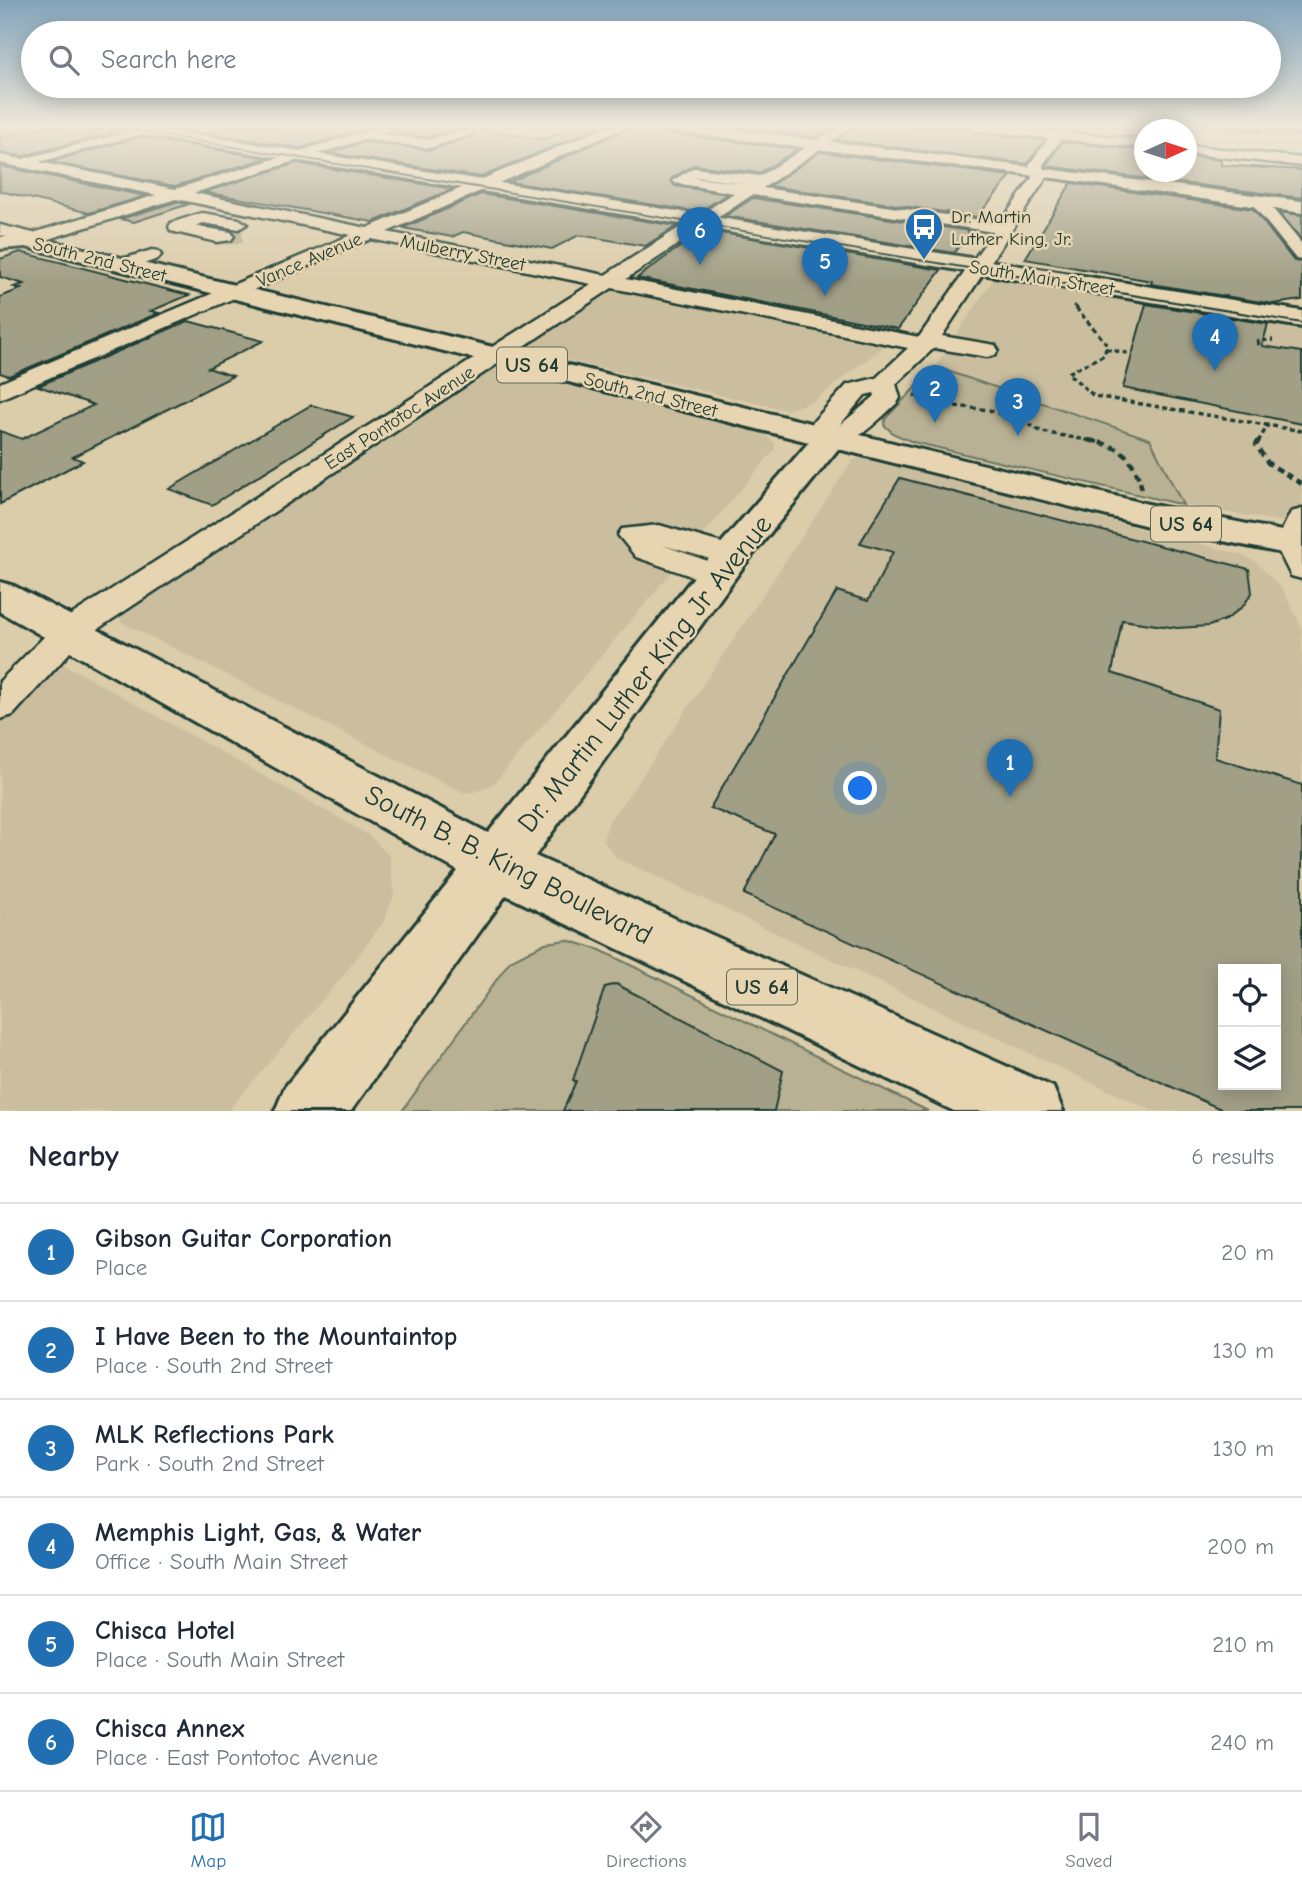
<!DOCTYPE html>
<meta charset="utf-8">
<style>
body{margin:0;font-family:"Comic Neue",sans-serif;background:#f6f6f7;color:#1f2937}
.controls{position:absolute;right:21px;bottom:21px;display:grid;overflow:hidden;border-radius:0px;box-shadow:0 4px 18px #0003}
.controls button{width:63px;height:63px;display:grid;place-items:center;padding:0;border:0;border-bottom:2px solid #e0e1e3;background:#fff;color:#1f2937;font:35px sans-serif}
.compass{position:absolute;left:1134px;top:119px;width:63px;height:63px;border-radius:50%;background:#fff;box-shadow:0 4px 18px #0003;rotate:87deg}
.you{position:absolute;left:861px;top:789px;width:24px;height:24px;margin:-18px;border:5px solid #fff;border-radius:50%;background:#1a73e8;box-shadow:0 0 0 10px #1a73e833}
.badge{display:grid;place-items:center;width:46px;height:46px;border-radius:50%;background:#1f6fb2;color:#fff;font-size:23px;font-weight:700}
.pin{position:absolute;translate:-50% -58px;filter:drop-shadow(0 2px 4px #0008)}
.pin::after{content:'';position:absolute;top:37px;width:24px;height:21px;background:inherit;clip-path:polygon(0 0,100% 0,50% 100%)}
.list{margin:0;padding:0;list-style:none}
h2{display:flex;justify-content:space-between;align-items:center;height:91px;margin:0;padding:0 28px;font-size:30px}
h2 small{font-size:23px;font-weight:400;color:#747a83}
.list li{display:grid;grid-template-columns:46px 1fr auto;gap:21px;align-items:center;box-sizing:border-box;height:98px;padding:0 28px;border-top:2px solid #e0e1e3}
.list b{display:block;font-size:26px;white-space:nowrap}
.list p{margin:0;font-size:23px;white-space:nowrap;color:#747a83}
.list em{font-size:23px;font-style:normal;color:#747a83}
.icon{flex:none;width:38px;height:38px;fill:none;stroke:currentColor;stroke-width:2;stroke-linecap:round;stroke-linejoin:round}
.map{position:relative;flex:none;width:1302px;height:1111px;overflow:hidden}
.search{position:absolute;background:#fff;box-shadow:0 4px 18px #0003;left:21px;right:21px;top:21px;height:77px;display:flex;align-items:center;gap:18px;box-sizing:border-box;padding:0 24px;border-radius:38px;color:#747a83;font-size:26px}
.sheet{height:679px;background:#fff}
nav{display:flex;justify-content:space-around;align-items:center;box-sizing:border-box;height:98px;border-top:2px solid #e0e1e3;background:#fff;font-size:19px;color:#747a83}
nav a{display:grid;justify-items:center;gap:4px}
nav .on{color:#1f6fb2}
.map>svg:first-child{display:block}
</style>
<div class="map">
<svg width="1302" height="1111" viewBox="0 0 1302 1111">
<rect width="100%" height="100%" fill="#dbccaa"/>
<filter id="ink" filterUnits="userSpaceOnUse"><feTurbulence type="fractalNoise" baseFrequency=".0143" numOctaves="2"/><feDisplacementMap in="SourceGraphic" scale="14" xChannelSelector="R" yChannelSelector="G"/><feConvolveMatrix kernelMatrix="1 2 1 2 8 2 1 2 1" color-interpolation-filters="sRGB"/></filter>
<g filter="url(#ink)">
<g fill="#cabe9f" fill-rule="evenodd">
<polygon points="48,126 91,126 126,132 20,159 0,156 0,147 17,133"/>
<polygon points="999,278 1302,327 1302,525 1183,505 1149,439 935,367 993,280"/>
<polygon points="620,285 888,343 815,400 787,410 526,351 526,347"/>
<polygon points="499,369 764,434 775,443 775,449 496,781 484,789 466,793 454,788 121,622 122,611 485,371"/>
<path d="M 863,458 L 1239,554 L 1255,561 L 1283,590 L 1302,629 L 1302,1111 L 1152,1111 L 617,858 L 603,840 L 609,821 L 637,784 L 853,460 ZM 1223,969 L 1276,969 L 1276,1085 L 1223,1085 Z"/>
<polygon points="60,662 369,835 389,856 394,896 384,921 342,977 228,1111 0,1111 0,718"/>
</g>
<g fill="#b8b194" stroke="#6c7764" stroke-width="2">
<polygon points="935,367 1150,439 1183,505 913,442 894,434 884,425 885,419"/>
<polygon points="567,940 600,950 928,1111 402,1111 510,961 545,943"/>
</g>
<g fill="#a19f86" stroke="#1f3d34" stroke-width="2" fill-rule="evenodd">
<polygon points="48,126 70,126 116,132 22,156 0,153 0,137"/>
<polygon points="232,126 374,126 300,148 205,133"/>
<polygon points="401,126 449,126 459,127 428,137 391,133"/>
<polygon points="576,126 602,126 481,177 330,153 365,142 430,150 474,136 476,129 544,139"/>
<polygon points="627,126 662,129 670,134 798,149 759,173 694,165 672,178 671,181 675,186 727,194 699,212 509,182 623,131"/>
<polygon points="721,126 836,126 817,137"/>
<polygon points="856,126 966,126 974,133 1044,140 1027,164 838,140"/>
<polygon points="140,137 267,158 175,186 50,162"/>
<polygon points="1062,142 1144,150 1144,172 1186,172 1186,156 1221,160 1221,165 1302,170 1302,198 1046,166"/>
<polygon points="820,152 1011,176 977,217 770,186"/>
<polygon points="297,163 453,189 373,222 204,192"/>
<polygon points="0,166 145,196 89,213 0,191"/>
<polygon points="1071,183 1253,209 1294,261 1302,262 1302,300 1273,304 1151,284 1152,281 1025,259"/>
<polygon points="481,194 677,226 645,246 579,235 552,249 463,232 452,237 403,228"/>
<polygon points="753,198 970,231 954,253 725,216"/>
<polygon points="176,202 189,204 134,222 120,219"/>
<polygon points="1279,212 1302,215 1302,240"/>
<polygon points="703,230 941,270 898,329 637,278"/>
<polygon points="20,252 189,295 151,311 159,313 9,376 0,373 0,297 21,289 14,287 24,284 0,277 0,259"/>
<polygon points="1146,304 1268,324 1262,346 1302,352 1302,424 1123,388"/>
<polygon points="188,321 263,341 208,368 233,376 73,457 83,461 0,504 0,431 22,439 94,405 38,386"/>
<polygon points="311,405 353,417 212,505 169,489"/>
<path d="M 900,478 L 1249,569 L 1252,593 L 1243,606 L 1227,619 L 1209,626 L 1177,628 L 1122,620 L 1112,673 L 1219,709 L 1215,758 L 1302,785 L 1302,1111 L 1225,1111 L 744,894 L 775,834 L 710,808 L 837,591 L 868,601 L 893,552 L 860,543 ZM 1223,969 L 1276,969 L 1276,1085 L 1223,1085 Z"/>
<polygon points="616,984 783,1071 774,1111 563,1111 576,1081 573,1080 605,987"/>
</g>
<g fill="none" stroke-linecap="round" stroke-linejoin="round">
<polyline stroke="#b5af92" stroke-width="18" stroke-dasharray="18 9" stroke-linecap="butt" points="225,236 242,234"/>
<defs>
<g id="minor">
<path d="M 152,126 L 171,126 L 39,162 L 175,189 L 382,126 L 399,126 L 381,134 L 428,140 L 465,128 L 473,128 L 473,134 L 429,148 L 365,139 L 194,193 L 367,228 L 608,126 L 624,126 L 622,129 L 387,232 L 605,275 L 734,193 L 675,183 L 673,180 L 694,168 L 760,176 L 840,126 L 854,126 L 763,188 L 1000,223 L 1032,178 L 1029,165 L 1049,138 L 974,130 L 968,126 L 1005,126 L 1144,140 L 1144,148 L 1061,139 L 1043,165 L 1046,178 L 942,336 L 995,345 L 998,350 L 995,355 L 987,357 L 934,348 L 896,384 L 900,398 L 897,403 C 876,422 851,451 821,444 L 812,423 L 847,385 L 876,378 L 908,348 L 612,288 L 81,640 L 13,715 L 0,719 L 0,681 L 57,624 L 591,284 L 371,239 L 0,399 L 0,383 L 351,235 L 176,199 L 26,246 L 20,245 L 17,239 L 0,235 L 0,225 L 33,233 L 156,195 L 0,163 L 0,155 L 22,159 ZM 696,177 L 749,184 L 695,178 ZM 752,195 L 993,232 L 919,337 L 626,279 ZM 874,393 L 875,396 L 839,426 L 865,395 Z"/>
<polygon points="1186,145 1302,158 1302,166 1186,153"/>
<polygon points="1257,195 1263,197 1302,244 1302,260 1296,259 1249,200"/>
<polygon points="202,213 239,219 247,224 239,229 203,223 195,226 231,232 234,236 231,240 217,242 171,231 169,227 171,223"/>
<polygon points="152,250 158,251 161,255 158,259 123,271 114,265 116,261"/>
<polygon points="1302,509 1302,579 1291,576 1275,544 1291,512"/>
<polygon points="659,525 742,549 747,556 742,563 731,565 662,545 728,568 733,575 728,582 717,585 636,557 618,535 622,529"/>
</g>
<g id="major">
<polygon points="112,126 145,126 1302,311 1302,327 119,131"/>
<polygon points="662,126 704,126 1302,201 1302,213 1061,179 670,131"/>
<polygon points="26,235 1148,504 1302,535 1302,557 1148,526 838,449 745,564 535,856 1053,1087 1063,1111 954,1111 506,895 351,1111 275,1111 285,1087 458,871 0,612 0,582 14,586 488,833 717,548 809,442 26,247 0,249 0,237"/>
</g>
</defs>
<use href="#minor" stroke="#1f3d34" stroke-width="5"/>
<use href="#major" stroke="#1f3d34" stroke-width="6"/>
<g stroke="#1f3d34" stroke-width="2" stroke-dasharray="3.5 2.5" stroke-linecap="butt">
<polyline points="1240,126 1302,132"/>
<polyline points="0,134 36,126"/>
</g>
<polyline stroke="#1f3d34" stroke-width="2.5" stroke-dasharray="4.5 2.5" stroke-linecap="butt" points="1074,305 1078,309"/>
<g stroke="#1f3d34" stroke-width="3.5" stroke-dasharray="5 3.5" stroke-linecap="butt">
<polyline points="1076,308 1107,344 1104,355 1068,373 1094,396 1302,431"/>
<polyline points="1259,345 1258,341 1273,340"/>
<polyline points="1106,349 1132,354"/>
<polyline points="914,395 946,405 989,410 1027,423 1042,432 1098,442"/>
<polyline points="1258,442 1268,425"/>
</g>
<g stroke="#1f3d34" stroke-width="4.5" stroke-dasharray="7 5" stroke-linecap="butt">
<path d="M 1088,440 C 1122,446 1133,456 1142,489"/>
<polyline points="1259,440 1256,445 1268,463 1302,484"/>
</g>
<use href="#minor" fill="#e7d5b2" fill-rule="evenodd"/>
<use href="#major" fill="#e7d5b2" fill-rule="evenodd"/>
<g stroke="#1f3d34" stroke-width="2">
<polyline points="106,126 1302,323"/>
<polyline points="1220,126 1302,134"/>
</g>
<defs>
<polyline id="rail" points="1205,126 1302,135"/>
</defs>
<use href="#rail" stroke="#1f3d34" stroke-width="3.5"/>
<use href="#rail" stroke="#e7d5b2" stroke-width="2.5" stroke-dasharray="7" stroke-linecap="butt"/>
</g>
</g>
<linearGradient id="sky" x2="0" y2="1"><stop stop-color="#82a4bb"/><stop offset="0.45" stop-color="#efe8d9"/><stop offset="1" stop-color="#efe8d9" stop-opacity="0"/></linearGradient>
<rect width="1302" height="281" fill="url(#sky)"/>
<defs>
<symbol id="bus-pin" viewBox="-11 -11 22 30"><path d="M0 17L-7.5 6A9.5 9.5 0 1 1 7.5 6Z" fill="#1f6fb2" stroke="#e7d5b2"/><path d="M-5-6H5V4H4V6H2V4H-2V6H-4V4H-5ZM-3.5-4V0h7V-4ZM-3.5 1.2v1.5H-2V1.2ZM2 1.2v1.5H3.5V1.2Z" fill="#fff"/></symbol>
</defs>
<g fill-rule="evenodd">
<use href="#bus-pin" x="902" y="205" width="44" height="60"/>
</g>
<g text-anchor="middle" stroke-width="5" stroke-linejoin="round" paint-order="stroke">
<g font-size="19" fill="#1f3d34" stroke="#e7d5b2" text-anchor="start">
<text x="951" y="223">Dr. Martin<tspan x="951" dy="22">Luther King, Jr.</tspan></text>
</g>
<g font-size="19" fill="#1f3d34" stroke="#e7d5b2">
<text transform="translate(463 252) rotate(11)" y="7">Mulberry Street</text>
<text transform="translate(100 259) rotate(14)" y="7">South 2nd Street</text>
<text transform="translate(309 259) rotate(-23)" y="7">Vance Avenue</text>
<text transform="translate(1042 277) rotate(9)" y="7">South Main Street</text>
<text transform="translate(651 394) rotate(14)" y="7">South 2nd Street</text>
<text transform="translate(399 417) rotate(-33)" y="7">East Pontotoc Avenue</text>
</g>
<g fill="#e7d5b2" stroke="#5b6b5a" stroke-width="2">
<rect x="497" y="347.5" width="70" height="35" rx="5"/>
<rect x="1151" y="506.5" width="70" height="35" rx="5"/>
<rect x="727" y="969.5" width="70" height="35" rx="5"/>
</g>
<g font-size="21" font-weight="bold" fill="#1f3d34">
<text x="532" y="372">US 64</text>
<text x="1186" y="531">US 64</text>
<text x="762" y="994">US 64</text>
</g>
<g font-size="28" fill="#1f3d34" stroke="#e7d5b2">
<text transform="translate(644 673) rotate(-52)" y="10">Dr. Martin Luther King Jr Avenue</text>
<text transform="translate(509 864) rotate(27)" y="10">South B. B. King Boulevard</text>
</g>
</g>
</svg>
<div class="controls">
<button><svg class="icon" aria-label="locate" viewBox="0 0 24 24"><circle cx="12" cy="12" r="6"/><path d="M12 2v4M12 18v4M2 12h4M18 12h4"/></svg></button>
<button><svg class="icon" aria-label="layers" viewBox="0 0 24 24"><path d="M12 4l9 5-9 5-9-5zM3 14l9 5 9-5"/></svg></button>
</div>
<svg class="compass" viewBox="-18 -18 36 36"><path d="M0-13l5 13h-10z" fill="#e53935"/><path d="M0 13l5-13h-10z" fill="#747a83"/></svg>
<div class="you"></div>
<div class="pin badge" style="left:1010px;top:797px">1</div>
<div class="pin badge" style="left:935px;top:423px">2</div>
<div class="pin badge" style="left:1018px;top:436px">3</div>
<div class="pin badge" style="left:1215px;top:371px">4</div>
<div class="pin badge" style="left:825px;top:296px">5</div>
<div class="pin badge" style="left:700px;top:265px">6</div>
<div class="search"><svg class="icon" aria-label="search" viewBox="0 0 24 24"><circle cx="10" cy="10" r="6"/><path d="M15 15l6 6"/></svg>Search here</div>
</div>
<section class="sheet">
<h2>Nearby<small>6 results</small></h2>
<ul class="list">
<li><span class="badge">1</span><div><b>Gibson Guitar Corporation</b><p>Place</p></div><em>20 m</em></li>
<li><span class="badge">2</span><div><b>I Have Been to the Mountaintop</b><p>Place · South 2nd Street</p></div><em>130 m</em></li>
<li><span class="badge">3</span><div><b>MLK Reflections Park</b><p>Park · South 2nd Street</p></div><em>130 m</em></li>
<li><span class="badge">4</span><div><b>Memphis Light, Gas, &amp; Water</b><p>Office · South Main Street</p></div><em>200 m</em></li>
<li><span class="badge">5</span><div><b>Chisca Hotel</b><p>Place · South Main Street</p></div><em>210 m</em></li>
<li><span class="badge">6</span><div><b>Chisca Annex</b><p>Place · East Pontotoc Avenue</p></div><em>240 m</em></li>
</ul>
</section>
<nav>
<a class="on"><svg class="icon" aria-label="map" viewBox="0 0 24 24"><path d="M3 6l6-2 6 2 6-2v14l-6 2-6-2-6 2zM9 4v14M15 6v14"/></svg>Map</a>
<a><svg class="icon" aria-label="directions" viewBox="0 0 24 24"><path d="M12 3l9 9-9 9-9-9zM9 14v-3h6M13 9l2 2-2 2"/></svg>Directions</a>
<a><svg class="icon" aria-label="saved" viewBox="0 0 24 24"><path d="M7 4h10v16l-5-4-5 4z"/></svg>Saved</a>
</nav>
